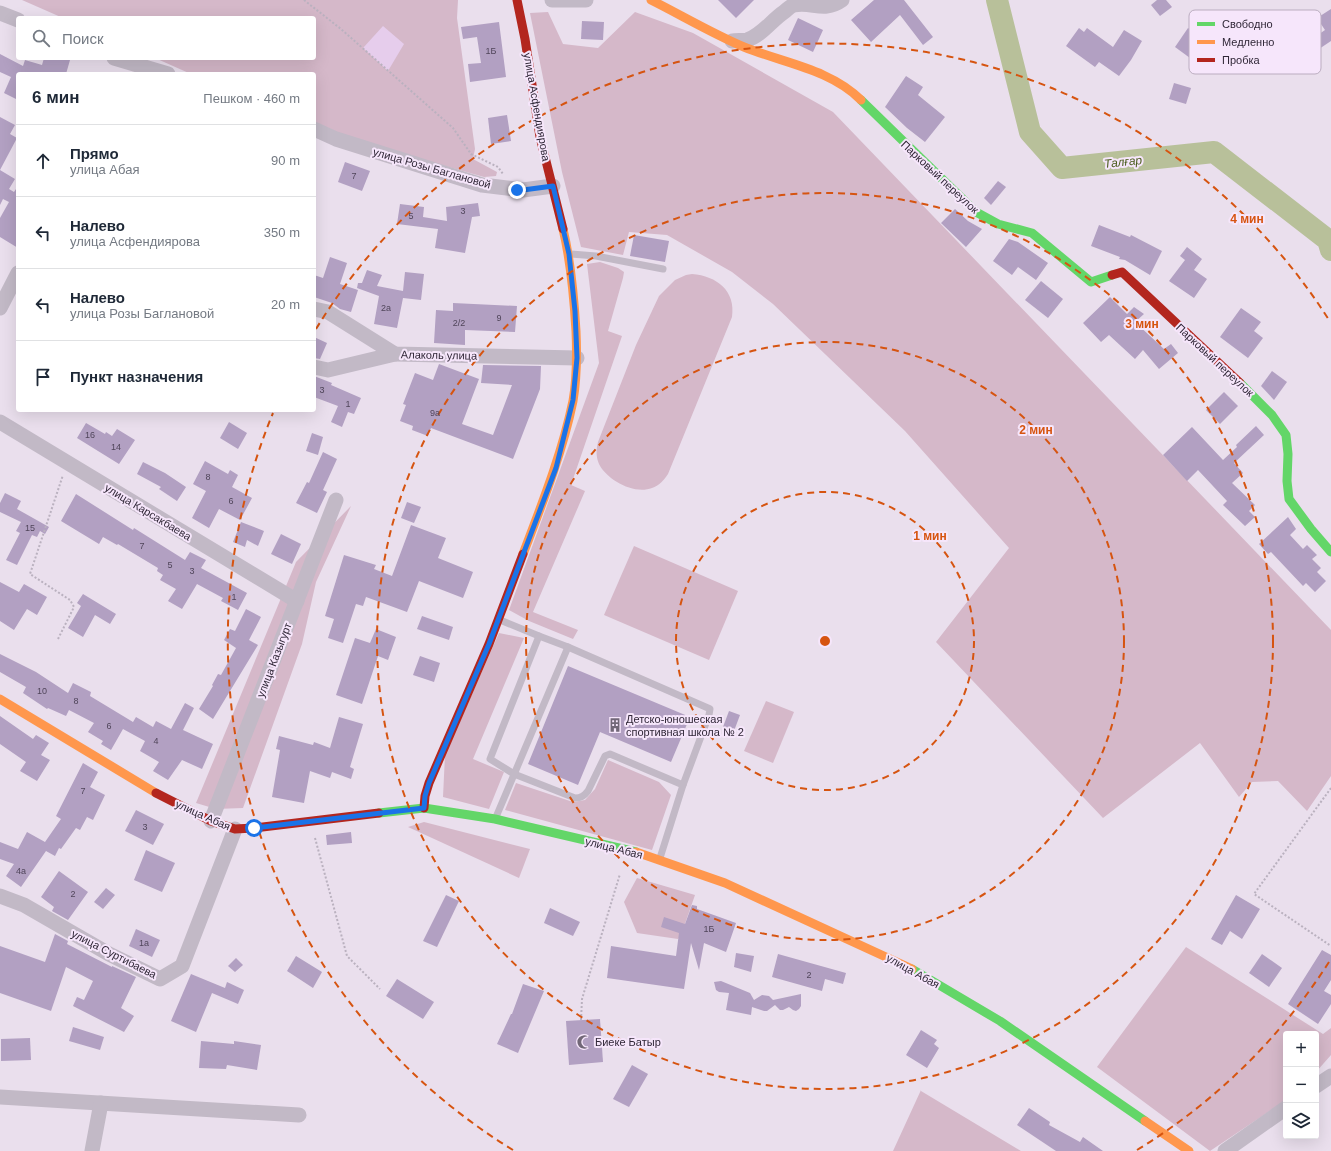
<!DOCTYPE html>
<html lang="ru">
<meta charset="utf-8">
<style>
body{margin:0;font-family:Helvetica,sans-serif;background:#f2f2f3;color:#1f2937}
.controls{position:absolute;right:12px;bottom:12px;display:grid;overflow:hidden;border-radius:4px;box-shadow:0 4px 16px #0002}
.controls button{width:36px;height:36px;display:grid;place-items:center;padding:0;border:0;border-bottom:1px solid #e0e1e3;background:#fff;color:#1f2937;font:20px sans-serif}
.stop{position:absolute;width:12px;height:12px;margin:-9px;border:3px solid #1a73e8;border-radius:50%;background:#fff}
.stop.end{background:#1a73e8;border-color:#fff;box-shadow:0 1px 4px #0008}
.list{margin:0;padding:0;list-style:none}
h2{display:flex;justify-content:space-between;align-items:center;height:52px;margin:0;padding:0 16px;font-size:17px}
h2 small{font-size:13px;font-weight:400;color:#747a83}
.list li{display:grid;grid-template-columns:26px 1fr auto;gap:12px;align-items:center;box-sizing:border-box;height:72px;padding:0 16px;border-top:1px solid #e0e1e3}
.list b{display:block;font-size:15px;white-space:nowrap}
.list p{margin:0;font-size:13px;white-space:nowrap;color:#747a83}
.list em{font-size:13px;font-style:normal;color:#747a83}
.icon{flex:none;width:22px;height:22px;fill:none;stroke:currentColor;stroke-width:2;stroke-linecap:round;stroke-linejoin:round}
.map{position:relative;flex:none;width:1331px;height:1151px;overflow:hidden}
.search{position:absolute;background:#fff;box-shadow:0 4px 16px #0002;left:16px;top:16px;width:300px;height:44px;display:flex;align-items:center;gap:10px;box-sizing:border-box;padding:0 14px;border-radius:4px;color:#747a83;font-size:15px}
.panel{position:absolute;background:#fff;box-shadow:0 4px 16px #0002;left:16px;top:72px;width:300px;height:340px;border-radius:4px}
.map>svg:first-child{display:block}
</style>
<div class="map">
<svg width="1331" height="1151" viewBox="0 0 1331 1151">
<rect width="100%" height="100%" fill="#eadfed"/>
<g fill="#d5b8c9">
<polygon points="22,0 458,0 457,18 475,149 473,159 497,172 496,176 484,177 326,132 314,127 314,74 191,74 155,58 314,58 314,18 63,18"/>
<polygon points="548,12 563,44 598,48 635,12 693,33 833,112 1331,630 1331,776 1307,811 1278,781 1252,782 1239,797 1200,743 1103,818 936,642 1009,548 905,431 773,304 732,272 667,235 629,232 623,255 581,247 562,172 530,13"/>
<polygon points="600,262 618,268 624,272 623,278 608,331 622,336 571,485 585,491 533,612 578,630 573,639 529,621 509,610 599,363 587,264"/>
<path d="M 692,274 C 717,276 736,291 732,317 L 668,474 C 664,480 659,486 652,488 C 634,495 607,480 599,464 C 596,457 596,450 598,442 L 636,345 L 659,296 L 675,280 L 686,275 Z"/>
<polygon points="351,506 316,582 302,644 243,808 216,809 196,803 296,562"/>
<polygon points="634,546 738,591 709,660 604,615"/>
<polygon points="499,633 524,638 473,759 504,772 489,809 443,797 445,755"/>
<polygon points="766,701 794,712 773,763 744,751"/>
<polygon points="608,760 659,782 671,795 652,850 505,810 516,783 573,802 585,800 595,789"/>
<polygon points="424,822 530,849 519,878 408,827"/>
<polygon points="637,878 695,895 681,935 678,939 637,933 624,902"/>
<polygon points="1186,947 1323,1034 1331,1028 1331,1055 1316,1072 1316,1034 1286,1034 1286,1100 1210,1151 1097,1067"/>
<polygon points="921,1090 921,1091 1021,1151 893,1151"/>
</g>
<polygon fill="#e6cdec" points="383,26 404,44 388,71 363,48"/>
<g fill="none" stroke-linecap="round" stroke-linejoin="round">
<polyline stroke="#b8c09a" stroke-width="22" points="997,0 1030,132 1062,168 1214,152 1328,240 1331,250"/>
</g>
<g fill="#b2a0c2">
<polygon points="718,0 754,0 736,18"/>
<polygon points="874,0 904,0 933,37 923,45 900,15 871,42 851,20"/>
<polygon points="1157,0 1166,0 1172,7 1160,16 1151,5"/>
<polygon points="1331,9 1331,41 1319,49 1312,39 1325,30 1317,18"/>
<polygon points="798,18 823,30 813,52 788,40"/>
<polygon points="582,21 604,22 603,40 581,39"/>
<polygon points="499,22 506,77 470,82 468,64 481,63 477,37 463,39 461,27"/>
<polygon points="1079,28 1084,32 1087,28 1113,47 1124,30 1142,41 1131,60 1119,76 1099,62 1095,67 1066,46"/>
<polygon points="1188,28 1203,38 1190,58 1175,47"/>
<polygon points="0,54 23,66 25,60 42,65 44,58 64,58 70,60 66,74 18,74 18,100 4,93 11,77 0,72"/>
<polygon points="906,76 923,87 918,95 945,117 925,142 907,128 885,107"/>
<polygon points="1174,83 1191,88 1186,104 1169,99"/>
<polygon points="507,115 511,141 491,144 488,118"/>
<polygon points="0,117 15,125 10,134 17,138 0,170"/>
<polygon points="345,162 370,171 362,191 338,182"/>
<polygon points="0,170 15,179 9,189 14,192 18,186 18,248 0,237 0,218 9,202 3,199 0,205"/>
<polygon points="998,181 1006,187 991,205 984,198"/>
<polygon points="478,203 480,216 472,217 465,253 435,248 438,229 397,224 400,204 424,207 423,217 447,221 446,207"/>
<polygon points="955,209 968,221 982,229 966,247 941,223"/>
<polygon points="1099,225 1130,237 1131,235 1162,251 1150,275 1125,260 1119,259 1120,257 1091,246"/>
<polygon points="634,235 669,241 665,262 630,256"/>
<polygon points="1009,239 1018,242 1048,263 1036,280 1018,267 1012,275 993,261"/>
<polygon points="1187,247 1202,259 1194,270 1207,279 1194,298 1169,281 1185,260 1180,256"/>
<polygon points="330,257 347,263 340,284 358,290 351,312 340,309 332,303 314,297 314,275 323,278"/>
<polygon points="367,270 382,275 377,286 403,291 405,272 424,274 421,300 403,298 397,328 374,324 379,296 357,288 358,283 362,283"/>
<polygon points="1041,281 1063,299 1048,318 1025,300"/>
<polygon points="1110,297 1127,314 1134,307 1144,314 1135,322 1164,349 1171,344 1178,353 1159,369 1143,350 1135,359 1109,335 1101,342 1083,323"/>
<polygon points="453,303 517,306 515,332 465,330 465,345 434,343 436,310 453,311"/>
<polygon points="1241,308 1261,322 1254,331 1263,338 1248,358 1220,337"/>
<polygon points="314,337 327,343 320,359 314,358"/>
<polygon points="439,364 479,379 462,424 493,435 512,385 481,383 483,365 541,366 540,389 513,459 431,428 428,436 412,430 413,426 400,421 406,405 403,404 415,373 433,380"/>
<polygon points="1272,371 1287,382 1274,400 1261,386"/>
<polygon points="314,376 332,383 331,385 361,398 354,414 348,412 342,427 331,422 338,406 314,397"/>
<polygon points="1224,392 1238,406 1220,424 1206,410"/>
<polygon points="229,422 247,433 238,449 220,438"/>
<polygon points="86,423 105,434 106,432 112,436 117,429 135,440 119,464 77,438"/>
<polygon points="1256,426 1264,435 1234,463 1243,473 1232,483 1255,505 1249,511 1255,517 1245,526 1223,505 1227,501 1198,470 1187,481 1163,455 1192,427 1223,460 1237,447 1236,445"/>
<polygon points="312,433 323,437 318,455 306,451"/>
<polygon points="323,452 337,459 323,490 327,492 317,513 296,503 307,482 309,483"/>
<polygon points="205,461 228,474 230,470 238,475 232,487 252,498 240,520 219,509 209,528 192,518 206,491 193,484"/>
<polygon points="143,462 165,473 186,487 177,501 159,489 161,487 137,474"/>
<polygon points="5,493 21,501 17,509 49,527 45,534 40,531 37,537 32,535 17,565 6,560 20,533 16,531 21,522 0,512 0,503"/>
<polygon points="76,494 133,530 134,528 185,560 190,552 206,560 201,568 247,593 238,610 221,601 223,598 197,584 182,609 168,601 176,589 160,580 163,575 157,571 158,568 118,544 117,545 103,537 99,544 61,521"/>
<polygon points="407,502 421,507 414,523 401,518"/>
<polygon points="1288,517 1296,529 1290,535 1303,549 1307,545 1317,555 1312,559 1321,568 1317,572 1326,581 1315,592 1306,583 1303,586 1271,552 1268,554 1259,544"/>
<polygon points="241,522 264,531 258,546 247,540 245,547 233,542"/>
<polygon points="411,525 446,538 438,558 473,572 463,598 419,581 407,612 366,597 363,606 356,604 343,643 328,638 334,619 325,616 344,555 376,565 374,569 392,576"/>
<polygon points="281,534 301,544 292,564 271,554"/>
<polygon points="0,582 19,592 24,584 47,597 37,615 27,609 14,630 0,621"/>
<polygon points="83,594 116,614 110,624 95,615 83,637 68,628 81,606 77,603"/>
<polygon points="246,609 261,617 249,640 258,645 213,719 199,709 213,686 212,685 218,674 221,675 236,648 224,640 230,629 235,631"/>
<polygon points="422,616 453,627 449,640 417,629"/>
<polygon points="376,629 396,637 388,660 378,656 362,704 336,695 355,638 370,643"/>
<polygon points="0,654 36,672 68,693 73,683 91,692 90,696 133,722 136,717 153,727 156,721 171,729 185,703 194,708 183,730 213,744 202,769 182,760 168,780 153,771 159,762 140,751 145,741 123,729 111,750 101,744 103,741 88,732 94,723 69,710 66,716 48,708 47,709 23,693 26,687 0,672"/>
<polygon points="420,656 440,663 434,682 413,675"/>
<polygon points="568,666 690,717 671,762 600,732 578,785 528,764"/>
<polygon points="729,711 740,715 734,731 723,727"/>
<polygon points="0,716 33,739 36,735 49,743 41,755 50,760 37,781 20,771 26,762 0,744"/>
<polygon points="339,717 363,724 350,767 354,769 351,779 332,772 330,778 310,771 304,803 272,797 280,750 276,749 279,736 313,745 314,742 330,748"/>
<polygon points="83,763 98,772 90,787 105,795 93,820 87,817 80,830 76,828 61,849 59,848 55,856 46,851 21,887 6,876 14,864 0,859 0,842 18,849 27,832 45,842 61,819 56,816"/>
<polygon points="136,810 164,824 153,845 125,831"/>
<polygon points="351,832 352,843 327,845 326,835"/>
<polygon points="146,850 175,863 162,892 134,880"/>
<polygon points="59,871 88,892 68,920 52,911 54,907 41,897"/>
<polygon points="106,888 115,895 103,909 94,902"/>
<polygon points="446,895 459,901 437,947 423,941"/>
<polygon points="1236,895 1260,909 1242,939 1230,931 1222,945 1211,939"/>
<polygon points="692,905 697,906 697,909 736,923 726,952 704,943 699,970 691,943 684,989 607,978 611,946 676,956 679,933 661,927 664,917 685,924"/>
<polygon points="550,908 580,922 573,936 544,923"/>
<polygon points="136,929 160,940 152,957 129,946"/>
<polygon points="55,934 68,941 67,944 112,967 112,966 136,977 121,1008 134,1016 124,1032 73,1006 77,997 84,1000 93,981 66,967 51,1011 0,993 0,946 45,962"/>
<polygon points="1322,950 1331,955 1331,980 1324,991 1331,995 1331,1004 1318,1024 1288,1004"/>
<polygon points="736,953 754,956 751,972 734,967"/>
<polygon points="778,954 846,973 843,984 825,979 822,991 772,977"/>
<polygon points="1262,954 1282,968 1269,987 1249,973"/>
<polygon points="296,956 322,972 313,988 287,971"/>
<polygon points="236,958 243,965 235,972 228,966"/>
<polygon points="191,974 225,988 227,982 244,990 238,1004 212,993 196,1032 171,1021"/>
<polygon points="397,979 434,1002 423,1019 386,996"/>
<polygon points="721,981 750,993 754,1000 762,995 769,996 773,1000 801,994 801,1006 799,1009 796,1011 793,1010 789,1007 783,1010 780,1010 775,1005 767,1011 764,1011 752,1007 751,1015 726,1010 729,993 719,992 716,990 714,982"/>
<polygon points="523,984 544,991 518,1053 497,1044 511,1014 512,1014"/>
<polygon points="600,1019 603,1062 569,1065 566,1021"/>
<polygon points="73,1027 104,1037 100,1050 69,1041"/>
<polygon points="921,1030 937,1040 934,1044 939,1048 927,1068 906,1055"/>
<polygon points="30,1038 31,1060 1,1061 1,1039"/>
<polygon points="201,1041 234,1044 234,1041 261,1045 257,1070 227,1065 226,1069 199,1068"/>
<polygon points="632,1065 648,1074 629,1107 613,1099"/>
<polygon points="1029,1108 1050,1122 1049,1125 1080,1142 1083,1137 1103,1151 1056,1151 1017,1125"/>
</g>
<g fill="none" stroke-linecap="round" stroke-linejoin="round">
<g stroke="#bab1bf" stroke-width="2" stroke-dasharray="2 2" stroke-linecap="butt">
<polyline points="304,0 341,29 453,128 471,154 498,167 503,174"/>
<polyline points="58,639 74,607 70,600 30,574 63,475"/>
<polyline points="1331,788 1254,894 1331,946"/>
<polyline points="315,838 347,956 380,989"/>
<polyline points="581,1020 582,999 620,874"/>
</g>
<g stroke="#c2b9c6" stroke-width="7">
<polyline points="571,254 596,256 663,269"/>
<polyline points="500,620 539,636"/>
<path d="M 568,647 L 539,636 L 490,759 L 514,774 L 575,798 C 581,798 584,796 588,791 L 605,756 L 610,754 L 683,785"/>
<polyline points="496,817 568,647 708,708 710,709 709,715 683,785 660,858"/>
</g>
<g stroke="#c2b9c6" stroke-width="15">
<polyline points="552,0 586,0"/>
<polyline points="0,13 18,20"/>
<path d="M 732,41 C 736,40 742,41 747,40 C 761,36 772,20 784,12 C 787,10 790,6 794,5 C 812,1 824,13 842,0"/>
<polyline points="114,58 168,74"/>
<polyline points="314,129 336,139 482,185 523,190 553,186"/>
<polyline points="0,308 18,273"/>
<polyline points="314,309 328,312 395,354 577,358"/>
<polyline points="314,367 328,370 395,354"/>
<polyline points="0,422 297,601"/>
<polyline points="211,821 336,500"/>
<polyline points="0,896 24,905 109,954 160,979 182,966 235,829"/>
<polyline points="1316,1086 1331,1076"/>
<polyline points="0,1097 299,1115"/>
<polyline points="92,1151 101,1103"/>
<polyline points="1225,1151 1286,1108"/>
</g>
<g stroke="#63d668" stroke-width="9">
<polyline points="861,100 976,212 998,224 1032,233 1091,282 1112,275"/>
<polyline points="1240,383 1272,415 1286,435 1288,454 1287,481 1289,499 1311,529 1331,552"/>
<polyline points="379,813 424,808 495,819 636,852"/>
<polyline points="912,969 1000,1021 1145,1121"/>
</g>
<g stroke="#ff974d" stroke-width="9">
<path d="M 651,0 C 681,15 713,34 744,47 C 783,63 830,69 861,100"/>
<path d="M 523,554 C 542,504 562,454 573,401 C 577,378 577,354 576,331 C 574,297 571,262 563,229"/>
<polyline points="0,699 156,793"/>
<polyline points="636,852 725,883 912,969"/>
<polyline points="1145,1121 1189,1151"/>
</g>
<g stroke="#b3261e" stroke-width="9">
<polyline points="517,0 525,39 540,137 563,229"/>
<polyline points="1112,275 1122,272 1240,383"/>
<polyline points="156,793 211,821 235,829 254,828 379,813"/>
<polyline points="424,808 425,796 429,783 489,644 523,554"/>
</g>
</g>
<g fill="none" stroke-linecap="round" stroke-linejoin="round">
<polyline stroke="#1a73e8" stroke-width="5" points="254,828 424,808 425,796 429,783 489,644 556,468 573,400 577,358 575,311 569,254 553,186 523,190 517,190"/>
</g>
<g fill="none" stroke="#d65410" stroke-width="2" stroke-dasharray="7 5">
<circle cx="825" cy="641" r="149"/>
<circle cx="825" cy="641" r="299"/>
<circle cx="825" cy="641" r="448"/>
<path d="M1329 962A597 597 0 0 1 1137 1150M513 1150A597 597 0 0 1 273 413M316 329A597 597 0 0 1 1329 320"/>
</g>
<defs>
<symbol id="building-bare" viewBox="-9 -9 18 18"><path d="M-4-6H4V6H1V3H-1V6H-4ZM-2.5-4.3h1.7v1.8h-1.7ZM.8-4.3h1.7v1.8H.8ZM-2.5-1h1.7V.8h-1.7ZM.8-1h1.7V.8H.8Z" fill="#716777" stroke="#f6e6fb" stroke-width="2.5" paint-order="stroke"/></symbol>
<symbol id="mosque-bare" viewBox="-9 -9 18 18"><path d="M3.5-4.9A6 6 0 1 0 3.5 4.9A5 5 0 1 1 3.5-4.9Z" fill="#716777" stroke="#f6e6fb" stroke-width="2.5" paint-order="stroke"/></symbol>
</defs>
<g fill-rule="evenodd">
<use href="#building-bare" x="605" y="715" width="20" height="20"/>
<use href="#mosque-bare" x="574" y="1032" width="20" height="20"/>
</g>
<g text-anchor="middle" stroke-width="4" stroke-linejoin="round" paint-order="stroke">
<g font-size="9" fill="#50455a">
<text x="491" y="54">1Б</text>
<text x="354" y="179">7</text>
<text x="463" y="214">3</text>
<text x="411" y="219">5</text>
<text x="386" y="311">2а</text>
<text x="499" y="321">9</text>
<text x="459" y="326">2/2</text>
<text x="322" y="393">3</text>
<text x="348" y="407">1</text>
<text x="435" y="416">9а</text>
<text x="90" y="438">16</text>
<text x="116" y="450">14</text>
<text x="208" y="480">8</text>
<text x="231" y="504">6</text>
<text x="30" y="531">15</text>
<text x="142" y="549">7</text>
<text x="170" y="568">5</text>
<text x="192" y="574">3</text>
<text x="234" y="600">1</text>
<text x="42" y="694">10</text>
<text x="76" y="704">8</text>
<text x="109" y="729">6</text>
<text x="156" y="744">4</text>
<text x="83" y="794">7</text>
<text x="145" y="830">3</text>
<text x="21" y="874">4а</text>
<text x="73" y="897">2</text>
<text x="709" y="932">1Б</text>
<text x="144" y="946">1а</text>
<text x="809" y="978">2</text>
</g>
<g font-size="11" fill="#302737" stroke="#f6e6fb">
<text transform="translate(537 107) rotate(80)" y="4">улица Асфендиярова</text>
<text transform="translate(432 168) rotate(16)" y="4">улица Розы Баглановой</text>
<text transform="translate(940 177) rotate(43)" y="4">Парковый переулок</text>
<text transform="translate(439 355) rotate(1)" y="4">Алаколь улица</text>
<text transform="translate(1215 360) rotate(43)" y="4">Парковый переулок</text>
<text transform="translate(148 512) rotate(31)" y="4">улица Карсакбаева</text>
<text transform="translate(274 660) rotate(-69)" y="4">улица Казыгурт</text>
<text transform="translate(203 815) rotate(24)" y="4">улица Абая</text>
<text transform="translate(614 848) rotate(14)" y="4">улица Абая</text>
<text transform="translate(114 954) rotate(27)" y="4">улица Суртибаева</text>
<text transform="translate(913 971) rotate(29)" y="4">улица Абая</text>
</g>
<g font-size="11" fill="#302737" stroke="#f6e6fb" text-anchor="start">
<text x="626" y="723">Детско-юношеская<tspan x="626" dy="13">спортивная школа № 2</tspan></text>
<text x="595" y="1046">Биеке Батыр</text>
</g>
<g font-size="12" font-style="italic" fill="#485b19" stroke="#f6e6fb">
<text transform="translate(1123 162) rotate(-6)" y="4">Талғар</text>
</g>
</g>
<rect x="1189" y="10" width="132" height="64" rx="6" fill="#f6e6fb" stroke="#bbadc0" stroke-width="1"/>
<rect x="1197" y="22" width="18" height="4" fill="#63d668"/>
<rect x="1197" y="40" width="18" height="4" fill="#ff974d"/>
<rect x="1197" y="58" width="18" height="4" fill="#b3261e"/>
<g font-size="11" fill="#302737">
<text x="1222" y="28">Свободно</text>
<text x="1222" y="46">Медленно</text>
<text x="1222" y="64">Пробка</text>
</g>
<circle cx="825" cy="641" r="6" fill="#d65410" stroke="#f6e6fb" stroke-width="2"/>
<g font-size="12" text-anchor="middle" font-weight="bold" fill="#d65410" stroke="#f6e6fb" stroke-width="4" stroke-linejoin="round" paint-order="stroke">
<text x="1247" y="223">4 мин</text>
<text x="1142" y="328">3 мин</text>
<text x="1036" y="434">2 мин</text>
<text x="930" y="540">1 мин</text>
</g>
</svg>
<div class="controls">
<button>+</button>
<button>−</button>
<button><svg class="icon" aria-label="layers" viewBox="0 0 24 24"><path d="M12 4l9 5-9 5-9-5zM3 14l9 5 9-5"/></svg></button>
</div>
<div class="stop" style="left:254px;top:828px"></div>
<div class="stop end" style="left:517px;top:190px"></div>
<div class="search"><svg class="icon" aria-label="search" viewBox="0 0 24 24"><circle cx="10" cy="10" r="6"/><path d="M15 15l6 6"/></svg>Поиск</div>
<section class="panel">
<h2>6 мин<small>Пешком · 460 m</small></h2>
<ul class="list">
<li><svg class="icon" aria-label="ahead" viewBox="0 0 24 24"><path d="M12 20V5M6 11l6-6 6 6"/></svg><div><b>Прямо</b><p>улица Абая</p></div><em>90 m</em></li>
<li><svg class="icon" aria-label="left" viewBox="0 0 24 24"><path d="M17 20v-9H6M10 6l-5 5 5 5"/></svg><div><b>Налево</b><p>улица Асфендиярова</p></div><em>350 m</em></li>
<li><svg class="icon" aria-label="left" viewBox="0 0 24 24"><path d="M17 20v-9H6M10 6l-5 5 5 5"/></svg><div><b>Налево</b><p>улица Розы Баглановой</p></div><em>20 m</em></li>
<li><svg class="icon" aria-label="arrive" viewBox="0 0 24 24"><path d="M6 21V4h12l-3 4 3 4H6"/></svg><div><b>Пункт назначения</b></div></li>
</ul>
</section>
</div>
